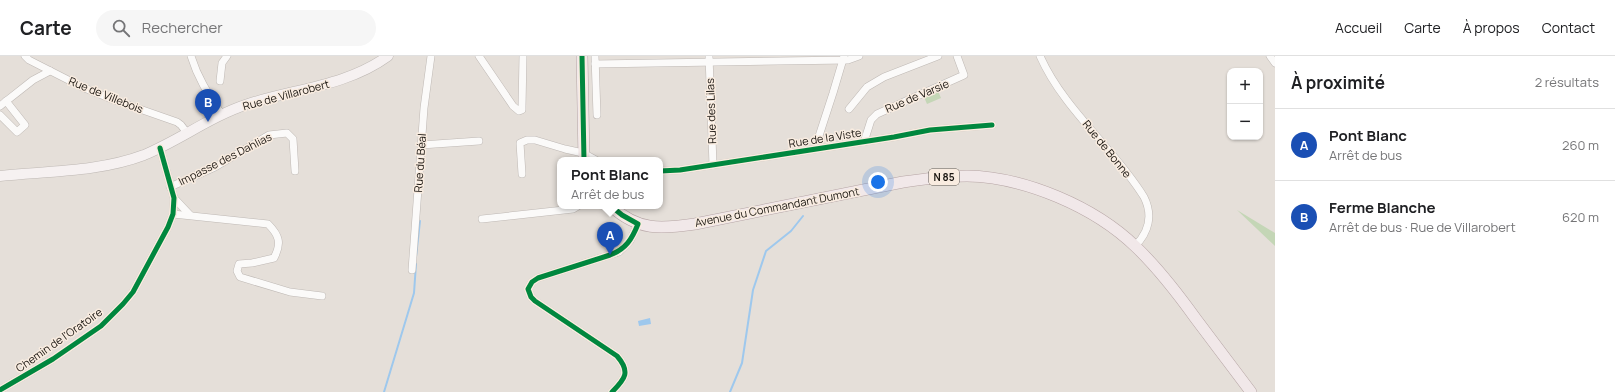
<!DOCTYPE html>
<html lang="fr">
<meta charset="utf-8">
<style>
body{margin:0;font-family:Manrope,sans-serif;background:#f6f6f6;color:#202124}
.controls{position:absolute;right:12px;top:12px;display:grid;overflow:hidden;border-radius:8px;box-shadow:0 1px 3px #0004}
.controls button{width:36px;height:36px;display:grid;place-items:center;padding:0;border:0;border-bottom:1px solid #e0e0e0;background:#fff;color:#202124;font:20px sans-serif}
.you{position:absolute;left:878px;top:126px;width:14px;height:14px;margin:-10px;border:3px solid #fff;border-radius:50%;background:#1a73e8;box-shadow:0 0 0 6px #1a73e833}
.badge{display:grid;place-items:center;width:26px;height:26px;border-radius:50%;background:#ea580c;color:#fff;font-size:13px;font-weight:700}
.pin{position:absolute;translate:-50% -33px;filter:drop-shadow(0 1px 2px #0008)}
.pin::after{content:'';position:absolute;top:21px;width:14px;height:12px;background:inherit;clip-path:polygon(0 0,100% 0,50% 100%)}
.popup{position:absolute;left:557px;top:101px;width:106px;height:52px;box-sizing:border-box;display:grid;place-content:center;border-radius:8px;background:#fff;filter:drop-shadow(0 1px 3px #0005);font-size:13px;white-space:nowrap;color:#757577}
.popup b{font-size:15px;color:#202124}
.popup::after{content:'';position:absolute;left:50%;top:100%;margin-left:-8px;border:8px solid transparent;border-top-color:#fff}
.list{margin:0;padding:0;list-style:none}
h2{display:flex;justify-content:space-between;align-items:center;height:52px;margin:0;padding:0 16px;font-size:17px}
h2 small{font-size:13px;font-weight:400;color:#757577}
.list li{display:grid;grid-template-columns:26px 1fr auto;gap:12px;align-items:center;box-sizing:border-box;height:72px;padding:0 16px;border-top:1px solid #e0e0e0}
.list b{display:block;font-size:15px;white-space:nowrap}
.list p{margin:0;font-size:13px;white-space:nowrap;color:#757577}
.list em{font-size:13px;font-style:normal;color:#757577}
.icon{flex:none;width:22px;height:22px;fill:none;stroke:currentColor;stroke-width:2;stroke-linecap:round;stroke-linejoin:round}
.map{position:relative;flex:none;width:1275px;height:336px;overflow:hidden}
header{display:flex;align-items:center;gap:24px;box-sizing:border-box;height:56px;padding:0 20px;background:#fff;border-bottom:1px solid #e0e0e0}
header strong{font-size:19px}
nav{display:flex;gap:22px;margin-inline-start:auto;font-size:14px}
.search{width:280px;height:36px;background:#f6f6f6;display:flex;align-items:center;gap:10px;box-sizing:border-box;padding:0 14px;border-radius:22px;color:#757577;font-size:15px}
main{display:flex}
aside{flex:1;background:#fff}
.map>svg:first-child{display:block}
</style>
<header>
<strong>Carte</strong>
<div class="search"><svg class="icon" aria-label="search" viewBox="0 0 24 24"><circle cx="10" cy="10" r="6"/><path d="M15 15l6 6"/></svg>Rechercher</div>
<nav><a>Accueil</a><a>Carte</a><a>À propos</a><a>Contact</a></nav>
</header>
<main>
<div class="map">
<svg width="1275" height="336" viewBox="0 0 1275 336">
<rect width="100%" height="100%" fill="#e5dfd9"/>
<g fill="#c4d6b6">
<polygon points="938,35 941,42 927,48 924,41"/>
<polygon points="1237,154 1275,177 1275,190"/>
</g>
<polygon fill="#9ec8ed" points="650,262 651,268 639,270 638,265"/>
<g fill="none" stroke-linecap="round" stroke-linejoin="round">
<g stroke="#9ec8ed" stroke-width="2">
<polyline points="416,201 420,165"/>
<polyline points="384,336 414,237 416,208"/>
<polyline points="730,336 742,307 753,234 766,195 791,175 803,160"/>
</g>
<defs>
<g id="minor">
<polyline points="25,0 29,4 82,31 114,44 177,66 181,69 187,77"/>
<path d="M 191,0 C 198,23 209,39 222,59"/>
<polyline points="479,0 513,50 519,55 522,54 522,51 523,0"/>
<polyline points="595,0 597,59"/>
<polyline points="709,0 713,109"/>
<path d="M 1040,0 C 1064,54 1114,92 1144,141 C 1153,159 1149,176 1135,190"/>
<polyline points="1270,0 1275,7"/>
<polyline points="595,8 848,4 859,0"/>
<polyline points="220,25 222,7 227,0"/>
<polyline points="0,50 33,24 50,15"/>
<polyline points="849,53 867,31 884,21 938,0"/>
<polyline points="0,59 17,76 25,69 6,45"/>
<polyline points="819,80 833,37 844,0"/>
<polyline points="864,86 871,64 877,58 964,19 957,0"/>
<polyline points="421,89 479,85"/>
<polyline points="660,115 680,114 894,81 930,74 992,69"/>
<polyline points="522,118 520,87 527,84 535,84 565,93 583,97 596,104"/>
<polyline points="170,131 215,111 269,79 287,77 293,83 295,115"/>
<polyline points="174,142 190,159"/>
<path d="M 173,158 L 268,168 C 279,179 282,187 274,202 L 252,207 L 239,208 L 237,215 L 240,221 L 290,236 L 322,240"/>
<polyline points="482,163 573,153 578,150"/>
<polyline points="412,214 424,52 431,0"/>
<polyline points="0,334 53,303 101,270 123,248 133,236 168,171 173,158 174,142 160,92"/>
<path d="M 612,336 C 625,323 631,316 617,300 L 535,245 L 531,241 L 528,233 L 532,226 L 538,222 L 619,196 L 630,185 L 638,168"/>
</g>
<path id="secondary" d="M 0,120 C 48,115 99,116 144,99 C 180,84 211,60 248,48 C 294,33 347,30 388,0"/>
<g id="primary">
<polyline points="582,0 584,104"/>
<path d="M 611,150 C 638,175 661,173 695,168 L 903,126 C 924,123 945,120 967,120 C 1025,121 1095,151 1136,191 C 1159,213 1178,238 1196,263 C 1215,288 1233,312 1251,336"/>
</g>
</defs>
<use href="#minor" stroke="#beb8b4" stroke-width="8"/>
<use href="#secondary" stroke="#beb8b4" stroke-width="11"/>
<use href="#primary" stroke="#b5a4a4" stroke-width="12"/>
<use href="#minor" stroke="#fbfaf9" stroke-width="7"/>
<use href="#secondary" stroke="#f6f1f1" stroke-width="10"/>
<use href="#primary" stroke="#f1e8e9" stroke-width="11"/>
<defs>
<g id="cycleway">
<polyline points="582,0 584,104"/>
<polyline points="660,115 680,114 894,81 930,74 992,69"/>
<path d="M 611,150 L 622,159 L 638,168 C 632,183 626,193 610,199 L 538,222 L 532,226 L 528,233 L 531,241 L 535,245 L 617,300 C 631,316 625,323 612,336"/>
<polyline points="0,334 53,303 101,270 123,248 133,236 168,171 173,158 174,142 160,92"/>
</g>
</defs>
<use href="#cycleway" stroke="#f9ece0" stroke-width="8"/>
<use href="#cycleway" stroke="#00873e" stroke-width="5"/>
</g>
<g text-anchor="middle" stroke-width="3" stroke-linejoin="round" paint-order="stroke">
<rect fill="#f9ece0" stroke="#5d564f" stroke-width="1" x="929" y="113" width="30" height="16" rx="3"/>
<g font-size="10" font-weight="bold" fill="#1a1611">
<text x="944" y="125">N 85</text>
</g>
<g font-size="11" fill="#1a1611" stroke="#f9ece0">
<text transform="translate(106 39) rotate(22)" y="4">Rue de Villebois</text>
<text transform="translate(286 39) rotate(-15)" y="4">Rue de Villarobert</text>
<text transform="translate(917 40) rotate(-23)" y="4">Rue de Varsie</text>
<text transform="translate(711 55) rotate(-92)" y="4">Rue des Lilas</text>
<text transform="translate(825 82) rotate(-9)" y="4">Rue de la Viste</text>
<text transform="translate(1107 93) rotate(51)" y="4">Rue de Bonne</text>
<text transform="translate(225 103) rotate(-27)" y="4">Impasse des Dahlias</text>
<text transform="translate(420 107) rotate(-86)" y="4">Rue du Béal</text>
<text transform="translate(777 151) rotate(-11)" y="4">Avenue du Commandant Dumont</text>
<text transform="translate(59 284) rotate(-35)" y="4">Chemin de l'Oratoire</text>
</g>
</g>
</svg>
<div class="controls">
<button>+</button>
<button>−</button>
</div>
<div class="you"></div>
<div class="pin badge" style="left:610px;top:199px;background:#1a4fb4">A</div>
<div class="popup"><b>Pont Blanc</b>Arrêt de bus</div>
<div class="pin badge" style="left:208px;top:66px;background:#1a4fb4">B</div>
</div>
<aside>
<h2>À proximité<small>2 résultats</small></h2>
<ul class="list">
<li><span class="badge" style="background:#1a4fb4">A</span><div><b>Pont Blanc</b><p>Arrêt de bus</p></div><em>260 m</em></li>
<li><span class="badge" style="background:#1a4fb4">B</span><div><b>Ferme Blanche</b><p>Arrêt de bus · Rue de Villarobert</p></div><em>620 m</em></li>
</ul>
</aside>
</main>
